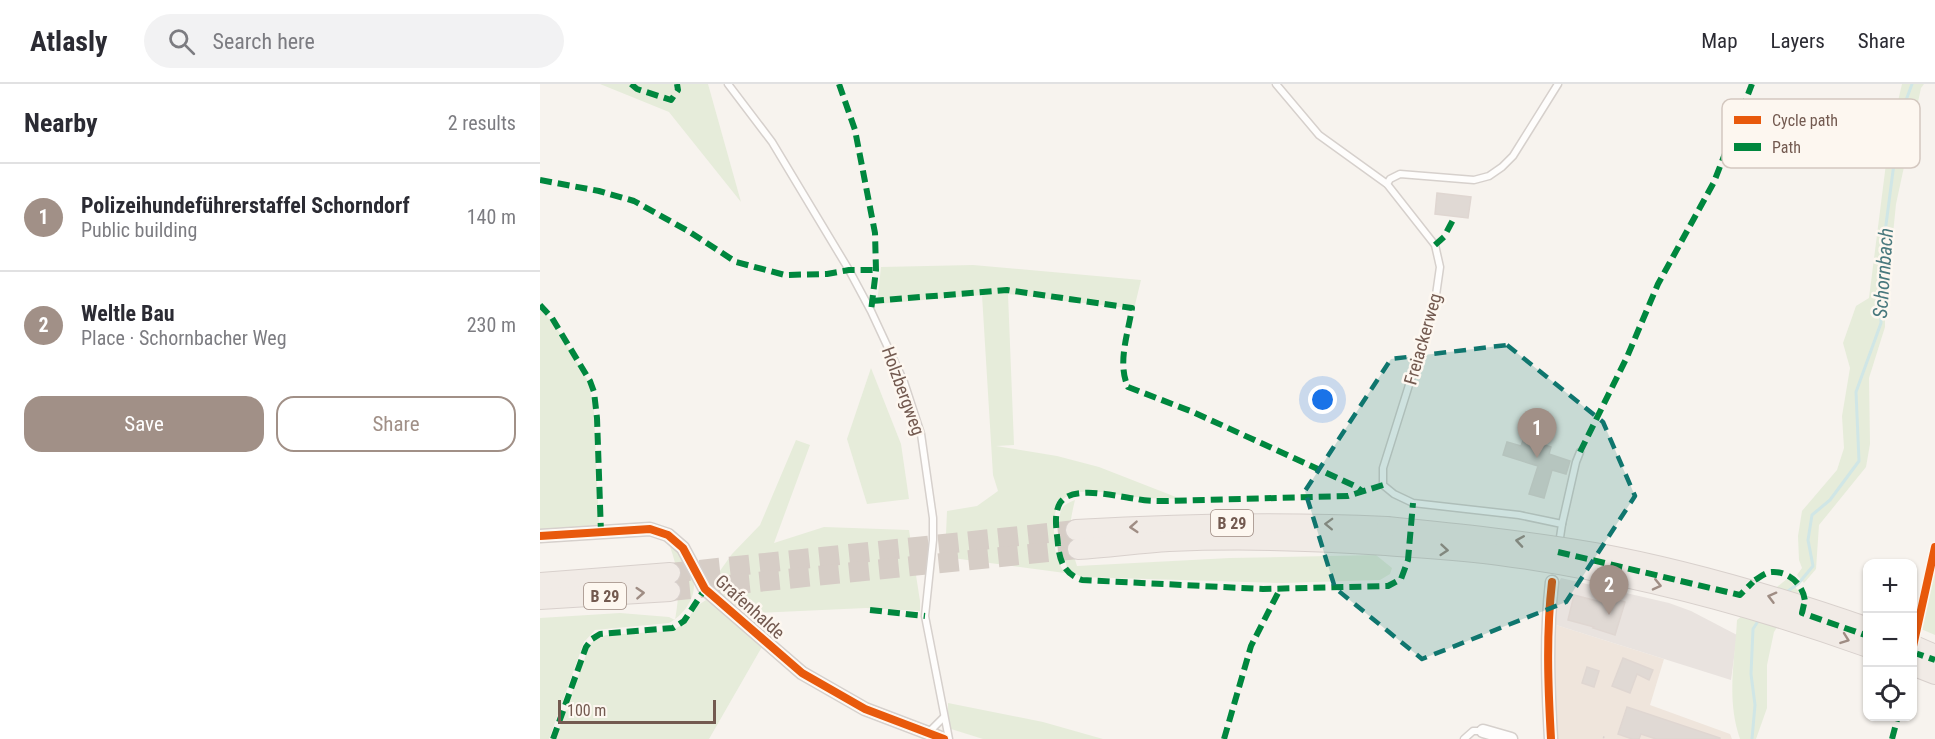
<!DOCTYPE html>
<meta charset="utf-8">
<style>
body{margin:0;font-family:"Roboto Condensed",sans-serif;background:#f2f2f3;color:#2b2b33}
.controls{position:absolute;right:18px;bottom:18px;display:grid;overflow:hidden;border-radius:12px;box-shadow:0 2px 4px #0004}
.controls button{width:54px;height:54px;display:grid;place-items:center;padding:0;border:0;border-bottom:2px solid #e1e1e2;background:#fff;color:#2b2b33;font:30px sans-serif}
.scale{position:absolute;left:18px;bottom:15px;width:158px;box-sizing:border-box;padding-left:6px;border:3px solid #735a50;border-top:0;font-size:16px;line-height:21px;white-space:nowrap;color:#735a50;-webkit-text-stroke:4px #fdf7f0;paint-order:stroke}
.you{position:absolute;left:783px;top:316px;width:21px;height:21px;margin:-15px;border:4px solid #fff;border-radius:50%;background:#1a73e8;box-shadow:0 0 0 9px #1a73e833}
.badge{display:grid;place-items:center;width:39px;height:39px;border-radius:50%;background:#a19087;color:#fff;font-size:20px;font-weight:700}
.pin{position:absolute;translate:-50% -50px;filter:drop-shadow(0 2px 3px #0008)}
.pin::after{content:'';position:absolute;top:32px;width:21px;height:18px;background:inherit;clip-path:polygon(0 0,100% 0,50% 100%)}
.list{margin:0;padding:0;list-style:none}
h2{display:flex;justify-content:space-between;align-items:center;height:78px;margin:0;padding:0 24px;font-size:26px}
h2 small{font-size:20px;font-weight:400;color:#7c7c81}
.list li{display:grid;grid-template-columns:39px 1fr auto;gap:18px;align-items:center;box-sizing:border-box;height:108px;padding:0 24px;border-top:2px solid #e1e1e2}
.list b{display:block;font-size:22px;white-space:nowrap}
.list p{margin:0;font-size:20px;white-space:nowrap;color:#7c7c81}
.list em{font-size:20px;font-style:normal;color:#7c7c81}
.actions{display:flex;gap:12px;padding:18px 24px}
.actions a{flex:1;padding:14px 0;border:2px solid #a19087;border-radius:18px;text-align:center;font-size:21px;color:#a19087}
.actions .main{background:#a19087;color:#fff}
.icon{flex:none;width:33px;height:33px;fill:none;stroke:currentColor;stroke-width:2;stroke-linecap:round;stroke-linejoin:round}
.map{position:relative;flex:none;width:1395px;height:655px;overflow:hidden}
header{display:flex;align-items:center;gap:36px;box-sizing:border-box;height:84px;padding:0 30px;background:#fff;border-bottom:2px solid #e1e1e2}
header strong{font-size:28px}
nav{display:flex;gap:33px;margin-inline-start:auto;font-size:21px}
.search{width:420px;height:54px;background:#f2f2f3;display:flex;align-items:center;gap:15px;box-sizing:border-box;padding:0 21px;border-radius:33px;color:#7c7c81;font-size:22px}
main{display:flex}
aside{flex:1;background:#fff}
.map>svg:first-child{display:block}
</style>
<header>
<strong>Atlasly</strong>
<div class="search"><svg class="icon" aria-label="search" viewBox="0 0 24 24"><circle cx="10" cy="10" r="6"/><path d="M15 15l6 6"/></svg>Search here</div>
<nav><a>Map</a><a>Layers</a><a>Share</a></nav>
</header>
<main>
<aside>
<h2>Nearby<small>2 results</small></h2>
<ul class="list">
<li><span class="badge">1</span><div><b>Polizeihundeführerstaffel Schorndorf</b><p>Public building</p></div><em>140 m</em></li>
<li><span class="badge">2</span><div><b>Weltle Bau</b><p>Place · Schornbacher Weg</p></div><em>230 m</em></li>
</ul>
<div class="actions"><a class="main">Save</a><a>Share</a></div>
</aside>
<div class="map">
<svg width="1395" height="655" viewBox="0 0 1395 655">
<rect width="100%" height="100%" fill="#f7f3ee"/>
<polygon fill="#efe5dc" points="1013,540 1124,575 1110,621 1190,650 1192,655 1015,655"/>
<polygon fill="#e9e3df" points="1021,494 1129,519 1151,527 1197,551 1191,596 1013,540 1014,508"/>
<g fill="#e6ecda">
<polygon points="60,0 168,0 201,118 129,28"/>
<polygon points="1362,0 1384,0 1381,4 1356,120 1345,230 1345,243 1329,294 1330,360 1326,383 1279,441 1276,485 1264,499 1257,491 1262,484 1259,476 1258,452 1262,427 1297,386 1304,364 1302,332 1310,284 1303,259 1316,222 1329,214 1349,56"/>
<path d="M 433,181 L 601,196 L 594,225 L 468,210 L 474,361 L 456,362 L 517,372 L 559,383 L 641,415 C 626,414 610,415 594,413 C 562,409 511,393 514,445 C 514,461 515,476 525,489 L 405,473 L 407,427 L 437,422 L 458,407 L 453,391 L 442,211 L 337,220 L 341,183 Z"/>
<polygon points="0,224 18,246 49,299 54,329 59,441 54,445 0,449"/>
<polygon points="331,284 361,360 369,415 327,420 307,355"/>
<polygon points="256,356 270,361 234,459 284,443 369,446 380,517 380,527 326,524 217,529 198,523 179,508 172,498 192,470 220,441"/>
<path d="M 535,416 C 528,445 528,454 537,482 L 690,474 L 836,471 L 852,484 L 850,490 L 840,496 L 742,499 L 541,493 L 527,484 C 524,470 515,437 522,424 C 525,420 530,418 535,416 Z"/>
<path d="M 127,455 C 136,466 150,481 153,495 C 158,512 143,532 129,539 L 55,546 L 44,558 L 9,655 L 0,655 L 0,534 L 80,529 L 129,533 L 135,536 C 141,504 139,485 127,455 Z"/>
<polygon points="1395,482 1395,551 1381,545"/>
<path d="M 1248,494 L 1259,508 L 1234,548 L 1227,581 L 1227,624 L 1216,655 L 1200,655 C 1186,614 1195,577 1197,536 Z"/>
<polygon points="166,516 172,518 223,561 169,655 15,655 50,560 59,553 67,551 131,547 147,538 154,524"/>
<polygon points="408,619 503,638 563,655 443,655 411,645 408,633"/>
</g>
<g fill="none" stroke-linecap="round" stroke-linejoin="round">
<g stroke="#d0e6e6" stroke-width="3">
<polyline points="1245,509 1258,500 1273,482 1268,456 1272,431 1290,416 1319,377 1316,308 1341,239 1340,187 1353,87 1361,30 1372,0"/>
<polyline points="1212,655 1215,621 1211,590 1213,545 1220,534"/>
</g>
</g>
<g fill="#e0d9d4" stroke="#dfd6d1" stroke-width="1.5">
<polygon points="897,109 931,113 928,134 895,130"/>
<polygon points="984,354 1011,363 1009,370 1030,377 1026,390 1012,386 1004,414 989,410 998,382 963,371 967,358 981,362"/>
<polygon points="1034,511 1061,518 1063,512 1085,518 1075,551 1053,544 1054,543 1028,536"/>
<polygon points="1083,574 1113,586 1109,596 1097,590 1090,609 1072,602"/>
<polygon points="1047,583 1059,587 1054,603 1042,599"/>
<polygon points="1087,623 1180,654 1180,655 1116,655 1101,650 1099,655 1092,655 1078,650"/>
</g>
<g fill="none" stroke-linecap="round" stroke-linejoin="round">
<g stroke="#d6cdc6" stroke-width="20" stroke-dasharray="20 10" stroke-linecap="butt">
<polyline points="130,489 536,446"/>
<polyline points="130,507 538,465"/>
</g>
<defs>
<g id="service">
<polyline points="188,0 232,58 309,186 331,227 364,298 381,350 393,434 393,456 385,532 409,655"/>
<polyline points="736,0 779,51 847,100 895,161 900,183 895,218 843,384 843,401 854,410 873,419 979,431 1022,440 1019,460"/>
<polyline points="847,100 850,95 860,90 934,96 949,92 962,83 973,72 1018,0"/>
<polyline points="1022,440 1036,378 1040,368"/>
<polyline points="389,648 404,633"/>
<polyline points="924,655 933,647 943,647"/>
</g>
<g id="minor">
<polyline points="0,452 110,445 128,451 143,464 165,505 262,589 325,625 404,655"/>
<polyline points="943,647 971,655"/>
<path d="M 1011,655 C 1008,602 1006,551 1012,498"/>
</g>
<g id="trunk">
<path d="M 536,446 C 640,440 743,438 847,443"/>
<path d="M 538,465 C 568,463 599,459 629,457 C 702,454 774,456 846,461"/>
<polyline points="0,499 130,489"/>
<polyline points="0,515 130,507"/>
<polyline points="1372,561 1395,571"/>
<polyline points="1372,581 1395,590"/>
</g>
</defs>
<use href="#service" stroke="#d6d0cc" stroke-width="9"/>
<use href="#minor" stroke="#d6d0cc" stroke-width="15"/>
<use href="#trunk" stroke="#d8d0cc" stroke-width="22"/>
<polyline stroke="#d9d2d0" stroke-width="2" stroke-dasharray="1.5 4.5" stroke-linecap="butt" points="1063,653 1068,655"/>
<use href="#service" stroke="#fefdfc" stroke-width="6"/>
<use href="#minor" stroke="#fefdfc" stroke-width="12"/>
<use href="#trunk" stroke="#f1ebe6" stroke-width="20"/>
<defs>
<g id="trunk-bridge">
<path d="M 847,443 C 917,450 986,457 1055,469 C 1148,486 1239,513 1328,544"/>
<path d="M 846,461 C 884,464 922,466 960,471 C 1086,488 1208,520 1328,563"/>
</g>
</defs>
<use href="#trunk-bridge" stroke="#d8d0cc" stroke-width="22" stroke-linecap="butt"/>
<use href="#trunk-bridge" stroke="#f1ebe6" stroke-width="20"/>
<g stroke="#00873e" stroke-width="6" stroke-dasharray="12 6" stroke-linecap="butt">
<polyline points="91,0 97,5 131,16 138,6 137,0"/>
<polyline points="299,0 315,46 335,149 336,186 331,227"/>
<polyline points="0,96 59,107 94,117 148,147 196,178 245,191 287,190 309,186 336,186"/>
<polyline points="895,161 904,153 915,132"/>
<path d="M 332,217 L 467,206 L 592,224 C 588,250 577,279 588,303 L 653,328 L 815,402 L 823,408"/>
<polyline points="0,221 12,234 50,297 54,308 57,334 61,449"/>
<polyline points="1040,368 1087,273 1118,200 1174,98 1212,0"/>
<path d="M 843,401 L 808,412 L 625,417 C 615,417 606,417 597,415 C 579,413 532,400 520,419 C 513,431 517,448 518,461 C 520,479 525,490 542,496 L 723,505 L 848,502 L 861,495 L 868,476 L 873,419"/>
<polyline points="1018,468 1200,511 1213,498"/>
<path d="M 1215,496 C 1220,493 1226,488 1232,488 C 1250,487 1264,502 1265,518"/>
<polyline points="1264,520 1262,529 1328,552"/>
<polyline points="330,526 385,532"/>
<polyline points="1372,568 1395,576"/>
<polyline points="13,655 46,563 52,555 60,550 133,544 144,537 165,505"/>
<polyline points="684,655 711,562 740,505"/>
<polyline points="1352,655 1358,632"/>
</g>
<defs>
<g id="cycleway">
<polyline points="0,452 110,445 128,451 143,464 165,505 262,589 325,625 404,655"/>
<polyline points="1372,567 1395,463"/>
<path d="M 1011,655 C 1008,602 1006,551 1012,498"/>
</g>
</defs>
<use href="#cycleway" stroke="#fdf7f0" stroke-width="11"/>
<use href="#cycleway" stroke="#e8590c" stroke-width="8"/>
</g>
<defs><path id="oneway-chevron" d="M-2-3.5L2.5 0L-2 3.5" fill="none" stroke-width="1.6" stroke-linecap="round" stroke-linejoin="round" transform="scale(1.5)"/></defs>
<g stroke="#9f8d84">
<use href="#oneway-chevron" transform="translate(789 440) rotate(-178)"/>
<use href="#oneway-chevron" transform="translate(594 443) rotate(176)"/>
<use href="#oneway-chevron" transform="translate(980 457) rotate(-171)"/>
<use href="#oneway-chevron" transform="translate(904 466) rotate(5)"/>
<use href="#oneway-chevron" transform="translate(1117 501) rotate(13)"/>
<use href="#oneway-chevron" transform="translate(100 509) rotate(-4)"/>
<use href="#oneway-chevron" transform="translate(1232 513) rotate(-165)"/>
<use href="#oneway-chevron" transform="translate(1305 555) rotate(20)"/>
</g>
<path fill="#0f766e" fill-opacity="0.2" stroke="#0f766e" stroke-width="4.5" stroke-dasharray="12 8" stroke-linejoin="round" d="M 967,261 L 1063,338 L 1095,412 L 1026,518 L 882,575 L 795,504 L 765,407 L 851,275 Z"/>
<g text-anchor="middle" stroke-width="5" stroke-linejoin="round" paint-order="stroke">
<g fill="#fdf7f0" stroke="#9c8980" stroke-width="1.5">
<rect x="671" y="426" width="42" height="26" rx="4.5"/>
<rect x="44" y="499" width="42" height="26" rx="4.5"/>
</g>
<g font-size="16" font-weight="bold" fill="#735a50">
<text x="692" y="445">B 29</text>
<text x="65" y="518">B 29</text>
</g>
<g font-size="18" fill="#735a50" stroke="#fdf7f0">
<text transform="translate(883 255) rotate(-74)" y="6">Freiackerweg</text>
<text transform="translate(363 307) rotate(70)" y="6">Holzbergweg</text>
<text transform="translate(210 523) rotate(42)" y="6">Grafenhalde</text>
</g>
<g font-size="20" font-style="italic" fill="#48787d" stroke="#fdf7f0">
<text transform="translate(1343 189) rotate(-86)" y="7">Schornbach</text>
</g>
</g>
<rect x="1182" y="15" width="198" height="69" rx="9" fill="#fdf7f0" stroke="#d4c8c0" stroke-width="1.5"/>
<rect x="1194" y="32" width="27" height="8" fill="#e8590c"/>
<rect x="1194" y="59" width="27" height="8" fill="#00873e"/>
<g font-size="16" fill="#735a50">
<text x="1232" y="42">Cycle path</text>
<text x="1232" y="69">Path</text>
</g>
</svg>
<div class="controls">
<button>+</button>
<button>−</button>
<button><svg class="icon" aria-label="locate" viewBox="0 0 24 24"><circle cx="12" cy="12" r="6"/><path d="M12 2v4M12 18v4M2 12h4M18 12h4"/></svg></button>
</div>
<div class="scale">100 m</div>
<div class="you"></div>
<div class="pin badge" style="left:997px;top:374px">1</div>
<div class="pin badge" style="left:1069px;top:531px">2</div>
</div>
</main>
